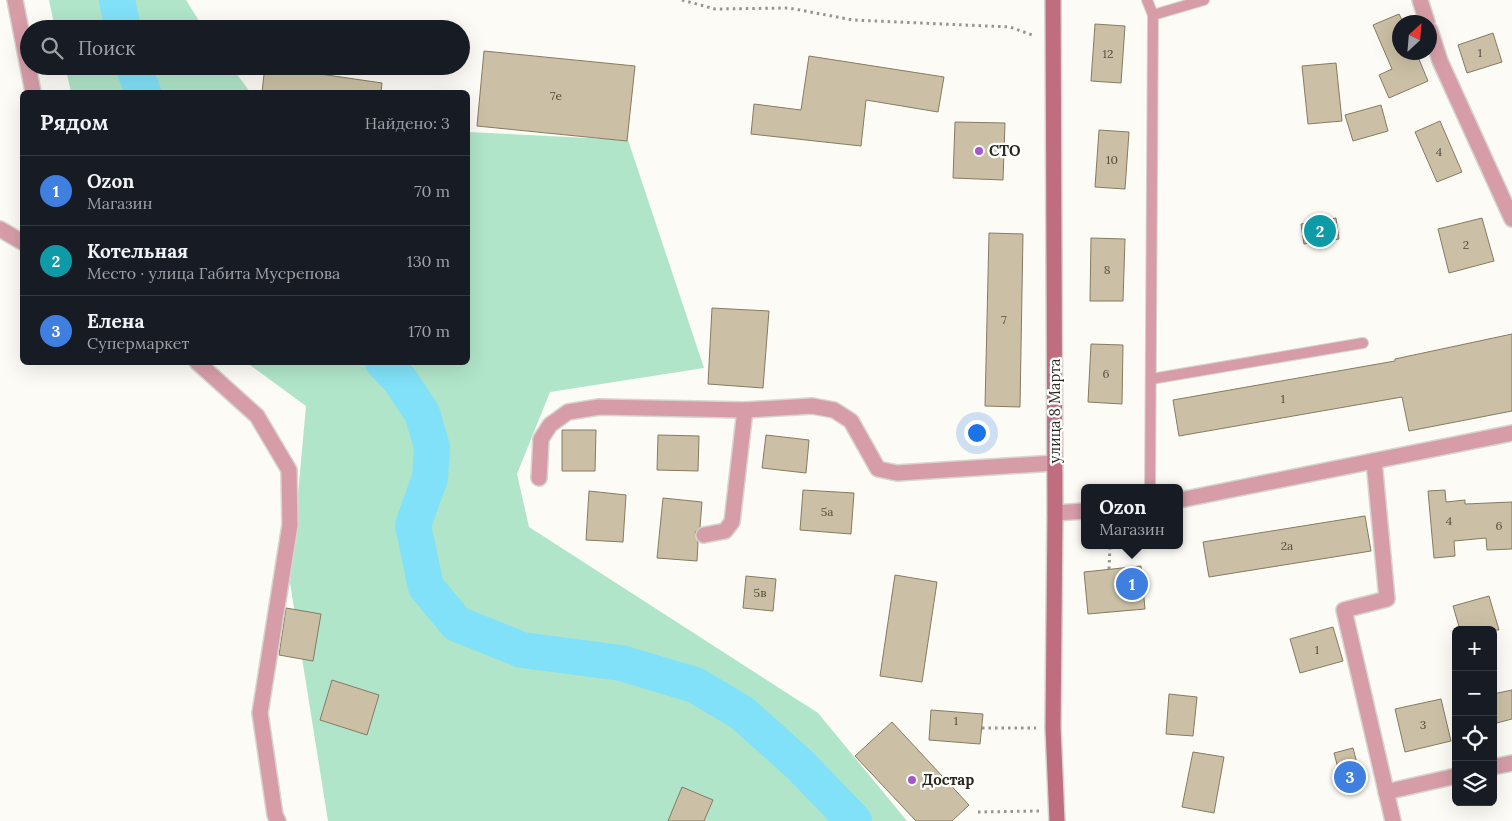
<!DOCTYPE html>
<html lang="ru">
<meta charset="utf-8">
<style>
body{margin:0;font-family:Lora,serif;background:#20242c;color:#f1f3f6}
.controls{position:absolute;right:15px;bottom:15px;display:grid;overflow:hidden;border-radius:8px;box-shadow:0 5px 20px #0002}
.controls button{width:45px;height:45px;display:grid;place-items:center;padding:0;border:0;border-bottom:1px solid #363941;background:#171b24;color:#f1f3f6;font:25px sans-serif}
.compass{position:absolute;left:1392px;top:15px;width:45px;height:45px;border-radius:50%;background:#171b24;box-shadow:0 5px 20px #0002;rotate:26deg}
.you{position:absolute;left:976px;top:432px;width:18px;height:18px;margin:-12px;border:4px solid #fff;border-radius:50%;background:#1a73e8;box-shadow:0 0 0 8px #1a73e833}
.badge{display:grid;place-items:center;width:32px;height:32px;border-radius:50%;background:#a558ca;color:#fff;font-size:16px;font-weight:700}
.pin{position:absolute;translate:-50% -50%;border:2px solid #fff;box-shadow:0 1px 5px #0006}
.popup{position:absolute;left:1081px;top:484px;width:102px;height:65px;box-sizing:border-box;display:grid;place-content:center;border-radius:8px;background:#171b24;filter:drop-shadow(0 1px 4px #0005);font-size:16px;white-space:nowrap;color:#9ea1a6}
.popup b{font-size:19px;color:#f1f3f6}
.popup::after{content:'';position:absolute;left:50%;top:100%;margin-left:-10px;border:10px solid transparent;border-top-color:#171b24}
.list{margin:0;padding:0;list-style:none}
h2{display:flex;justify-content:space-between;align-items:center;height:65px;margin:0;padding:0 20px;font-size:21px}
h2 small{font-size:16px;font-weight:400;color:#9ea1a6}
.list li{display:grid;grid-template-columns:32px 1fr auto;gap:15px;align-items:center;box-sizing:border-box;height:70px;padding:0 20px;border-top:1px solid #363941}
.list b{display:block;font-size:19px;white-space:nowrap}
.list p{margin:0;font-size:16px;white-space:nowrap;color:#9ea1a6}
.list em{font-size:16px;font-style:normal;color:#9ea1a6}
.icon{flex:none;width:28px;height:28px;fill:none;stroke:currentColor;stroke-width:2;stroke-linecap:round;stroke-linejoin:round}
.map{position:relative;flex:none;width:1512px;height:821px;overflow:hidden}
.search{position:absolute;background:#171b24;box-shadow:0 5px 20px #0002;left:20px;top:20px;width:450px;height:55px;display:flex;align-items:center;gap:12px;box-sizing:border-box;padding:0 18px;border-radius:28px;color:#9ea1a6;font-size:19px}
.panel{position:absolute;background:#171b24;box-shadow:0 5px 20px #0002;left:20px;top:90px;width:450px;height:275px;border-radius:8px}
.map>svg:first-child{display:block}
</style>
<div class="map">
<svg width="1512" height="821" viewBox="0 0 1512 821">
<rect width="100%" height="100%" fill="#fdfbf6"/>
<g fill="#b0e5c9">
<polygon points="49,0 186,0 204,29 55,29"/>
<polygon points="65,66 231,66 250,92 71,92"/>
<polygon points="468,132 628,140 704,368 550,392 517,474 529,527 818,713 907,821 328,821 290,583 306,406 247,363 468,362"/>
</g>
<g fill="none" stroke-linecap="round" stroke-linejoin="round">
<g stroke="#81e1f8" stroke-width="36">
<polyline points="117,0 123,29"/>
<polyline points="133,66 143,92"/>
<polyline points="383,362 400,380 422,413 432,447 430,478 413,525 426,587 457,624 522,650 621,663 695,685 742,713 800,765 854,821"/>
</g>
</g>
<g fill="#cbc0a5" stroke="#857b61">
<polygon points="1399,14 1403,22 1400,22 1400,52 1416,52 1428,81 1389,98 1379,75 1392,69 1373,25"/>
<polygon points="1095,24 1125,26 1121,83 1091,81"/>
<polygon points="1493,33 1502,62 1467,73 1458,45"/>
<polygon points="484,51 635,66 627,141 477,126"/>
<polygon points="809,56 944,77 938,112 866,100 861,146 751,134 754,104 801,110"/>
<polygon points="1336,63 1342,121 1308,124 1302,66"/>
<polygon points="265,66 382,83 381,92 262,92"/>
<polygon points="1381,105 1388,131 1353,141 1345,115"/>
<polygon points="1440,121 1462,172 1437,182 1415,132"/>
<polygon points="955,122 1005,123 1003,180 953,178"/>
<polygon points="1099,130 1129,132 1125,189 1095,187"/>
<polygon points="1336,218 1339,239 1304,244 1301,224"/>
<polygon points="1482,218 1494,261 1449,273 1438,229"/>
<polygon points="989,233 1023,234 1020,407 985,406"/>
<polygon points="1091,238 1125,239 1123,301 1090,301"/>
<polygon points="712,308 769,311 763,388 708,384"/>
<polygon points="1512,334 1512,411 1409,431 1402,397 1179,436 1173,400 1395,361 1395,359"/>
<polygon points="1091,344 1123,345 1122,404 1088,402"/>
<polygon points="562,430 596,430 595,471 562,471"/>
<polygon points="658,435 699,436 698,471 657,470"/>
<polygon points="766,435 809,440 806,473 762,468"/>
<polygon points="803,490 854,493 851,534 800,530"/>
<polygon points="1445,490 1446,502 1465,500 1465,504 1512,502 1512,549 1487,550 1486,538 1454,541 1455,556 1434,558 1428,491"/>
<polygon points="589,491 626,495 623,542 586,540"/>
<polygon points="663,498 702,502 700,527 695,532 698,542 697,561 657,558"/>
<polygon points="1365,516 1371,551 1209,577 1203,542"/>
<polygon points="1141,566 1145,609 1088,614 1084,572"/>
<polygon points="895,575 937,582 922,682 880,676"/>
<polygon points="746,576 776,579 773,611 743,608"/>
<polygon points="1489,596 1499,630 1460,630 1453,606"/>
<polygon points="286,608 321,614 313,661 279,655"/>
<polygon points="1333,627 1343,661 1300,673 1290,639"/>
<polygon points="332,680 379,695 367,735 320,720"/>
<polygon points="1512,690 1512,719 1493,724 1493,694"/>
<polygon points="1169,694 1197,697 1193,736 1166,734"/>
<polygon points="1441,699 1451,741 1405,752 1395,709"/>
<polygon points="931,710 983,714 980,744 929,740"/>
<polygon points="892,722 969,805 952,821 916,821 855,756"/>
<polygon points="1353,748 1363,786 1344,791 1334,753"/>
<polygon points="1193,752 1224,757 1214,813 1182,807"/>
<polygon points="682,787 713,800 704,821 668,821"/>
</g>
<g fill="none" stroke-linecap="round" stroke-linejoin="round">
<defs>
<g id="lane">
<polyline points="1147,0 1153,15 1150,488"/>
<polyline points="1153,15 1204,0"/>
<polyline points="1151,379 1363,343"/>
</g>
<g id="street">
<polyline points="15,0 33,92"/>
<polyline points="1420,0 1427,22"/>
<polyline points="1430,30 1440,61 1512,219"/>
<polyline points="0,229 22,242"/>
<polyline points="197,362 257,416 289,470 290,525 260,713 275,815 278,821"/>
<polyline points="1374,461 1387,599 1344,610 1393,821"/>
<polyline points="539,478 541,439 550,425 568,412 599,407 745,410 812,406 834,410 851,421 878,469 897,473 1055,463"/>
<polyline points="1180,500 1512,433"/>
<polyline points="1055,513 1084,511"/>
<polyline points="704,535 725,531 732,522 745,410"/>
<polyline points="1493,767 1512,763"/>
<polyline points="1386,792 1456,776"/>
</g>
<polyline id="secondary" points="1053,0 1055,513 1053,728 1057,821"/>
</defs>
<use href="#lane" stroke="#d7d5cf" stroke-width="12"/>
<use href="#street" stroke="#d7d5cf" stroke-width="18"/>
<use href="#secondary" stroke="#d7d5cf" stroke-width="18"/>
<g stroke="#98958d" stroke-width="3" stroke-dasharray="2.5 4" stroke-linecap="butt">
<polyline points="682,0 715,9 789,8 853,20 1010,27 1035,36"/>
<polyline points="1109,569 1110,545"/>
<polyline points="982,728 1036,728"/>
<polyline points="978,812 1040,811"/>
</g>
<use href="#lane" stroke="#d69da8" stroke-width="10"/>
<use href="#street" stroke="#d69da8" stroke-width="15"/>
<use href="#secondary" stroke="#bf6d80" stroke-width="15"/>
</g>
<g fill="#a558ca" stroke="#fff" stroke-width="2">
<circle cx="979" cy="151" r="5"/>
<circle cx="912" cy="780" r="5"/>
</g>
<g text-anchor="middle" stroke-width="4.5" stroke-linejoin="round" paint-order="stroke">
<g font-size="12" fill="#544d3f">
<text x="1480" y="57">1</text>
<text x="1108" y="58">12</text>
<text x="556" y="100">7е</text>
<text x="1439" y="156">4</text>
<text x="1112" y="164">10</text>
<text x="1466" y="249">2</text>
<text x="1107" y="274">8</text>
<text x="1004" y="324">7</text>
<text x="1106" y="378">6</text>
<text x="1283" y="403">1</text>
<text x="827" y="516">5а</text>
<text x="1449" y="525">4</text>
<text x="1499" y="530">6</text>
<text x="1287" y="550">2а</text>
<text x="760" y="597">5в</text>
<text x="1317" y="654">1</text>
<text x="956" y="725">1</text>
<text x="1423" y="729">3</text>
</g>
<g font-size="15" font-weight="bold" fill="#2c271d" stroke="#fff" text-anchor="start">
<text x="989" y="156">СТО</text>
<text x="922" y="785">Достар</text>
</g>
<g font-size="15" fill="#2c271d" stroke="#fff">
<text transform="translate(1055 411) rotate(-90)" y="5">улица 8 Марта</text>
</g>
</g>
</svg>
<div class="controls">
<button>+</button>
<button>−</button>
<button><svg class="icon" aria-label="locate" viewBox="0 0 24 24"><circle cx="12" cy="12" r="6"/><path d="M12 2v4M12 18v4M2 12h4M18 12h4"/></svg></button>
<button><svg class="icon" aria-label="layers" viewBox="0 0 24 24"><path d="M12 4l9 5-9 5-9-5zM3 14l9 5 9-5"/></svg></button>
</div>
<svg class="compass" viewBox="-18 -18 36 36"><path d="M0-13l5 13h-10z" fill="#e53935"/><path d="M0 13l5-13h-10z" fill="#9ea1a6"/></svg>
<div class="you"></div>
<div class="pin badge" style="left:1132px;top:584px;background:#3f7fe0">1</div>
<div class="popup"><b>Ozon</b>Магазин</div>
<div class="pin badge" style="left:1320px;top:231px;background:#0f9aa8">2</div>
<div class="pin badge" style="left:1350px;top:777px;background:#3f7fe0">3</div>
<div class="search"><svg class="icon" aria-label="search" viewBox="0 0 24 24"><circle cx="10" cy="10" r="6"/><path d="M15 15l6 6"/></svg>Поиск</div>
<section class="panel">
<h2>Рядом<small>Найдено: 3</small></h2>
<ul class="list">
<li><span class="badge" style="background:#3f7fe0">1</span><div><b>Ozon</b><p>Магазин</p></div><em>70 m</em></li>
<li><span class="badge" style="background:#0f9aa8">2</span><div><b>Котельная</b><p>Место · улица Габита Мусрепова</p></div><em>130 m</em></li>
<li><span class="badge" style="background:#3f7fe0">3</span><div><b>Елена</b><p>Супермаркет</p></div><em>170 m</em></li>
</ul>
</section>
</div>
